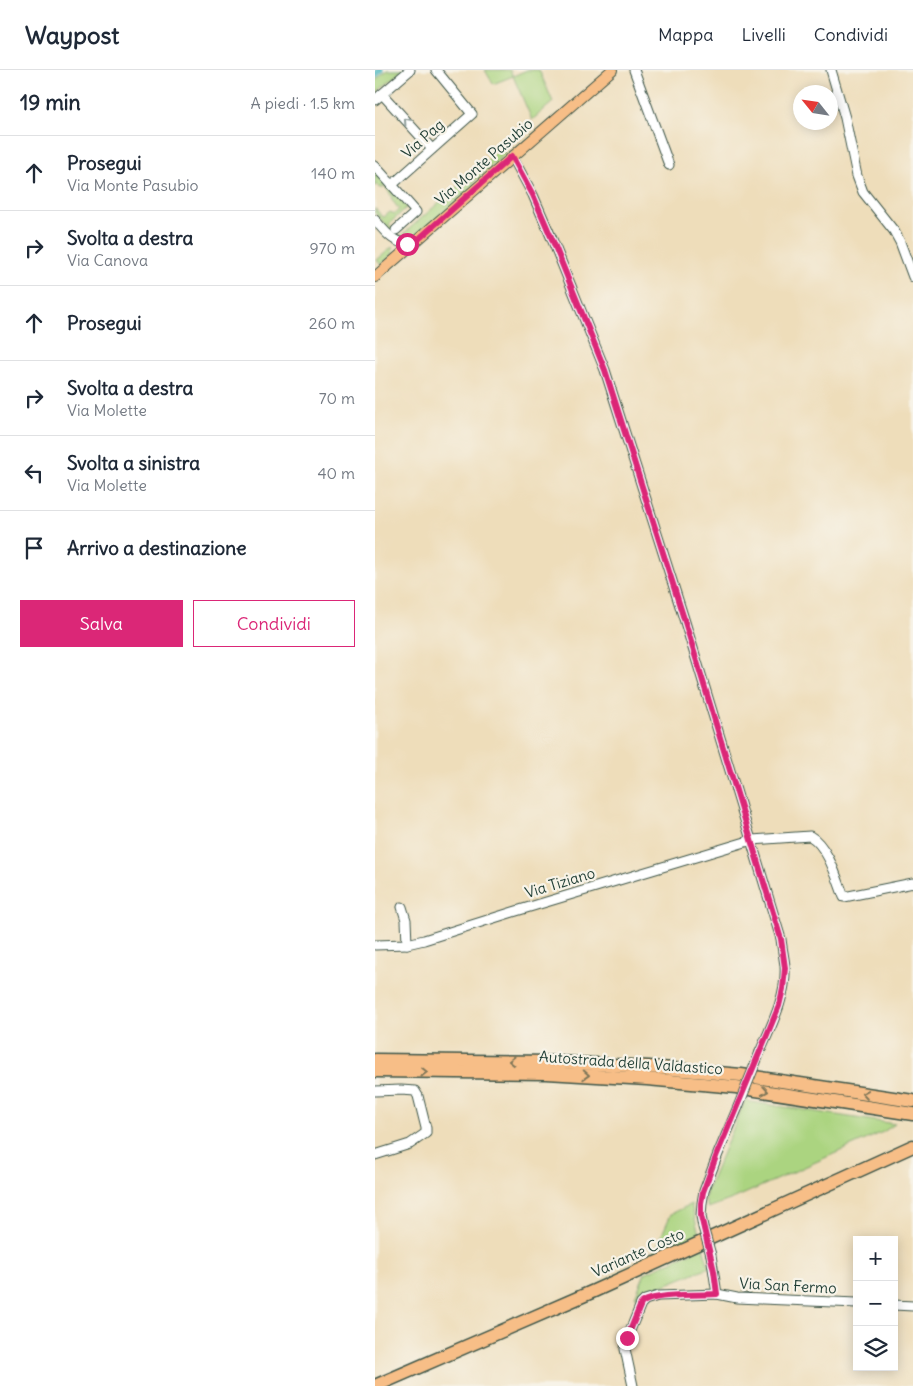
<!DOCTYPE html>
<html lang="it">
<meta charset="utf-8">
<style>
body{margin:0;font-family:Delius,sans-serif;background:#f2f2f3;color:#1f2937}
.controls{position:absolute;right:15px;bottom:15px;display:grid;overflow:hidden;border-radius:0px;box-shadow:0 2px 12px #0003}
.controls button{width:45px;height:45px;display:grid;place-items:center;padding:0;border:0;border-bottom:1px solid #e0e1e3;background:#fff;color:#1f2937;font:25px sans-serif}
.compass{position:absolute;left:418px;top:15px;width:45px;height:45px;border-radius:50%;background:#fff;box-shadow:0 2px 12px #0003;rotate:300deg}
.stop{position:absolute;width:15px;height:15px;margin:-11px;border:4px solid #db2777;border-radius:50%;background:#fff}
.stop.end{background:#db2777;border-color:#fff;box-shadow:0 1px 5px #0008}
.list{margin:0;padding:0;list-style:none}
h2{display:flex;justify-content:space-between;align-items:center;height:65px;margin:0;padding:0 20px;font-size:21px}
h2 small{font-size:16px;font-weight:400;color:#747a83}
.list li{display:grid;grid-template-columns:32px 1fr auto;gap:15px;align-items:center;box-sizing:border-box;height:75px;padding:0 20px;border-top:1px solid #e0e1e3}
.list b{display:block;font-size:19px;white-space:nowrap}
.list p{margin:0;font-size:16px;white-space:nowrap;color:#747a83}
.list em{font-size:16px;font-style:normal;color:#747a83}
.actions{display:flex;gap:10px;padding:15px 20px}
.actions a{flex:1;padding:11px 0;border:1px solid #db2777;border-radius:0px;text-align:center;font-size:18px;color:#db2777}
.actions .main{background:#db2777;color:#fff}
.icon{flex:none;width:28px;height:28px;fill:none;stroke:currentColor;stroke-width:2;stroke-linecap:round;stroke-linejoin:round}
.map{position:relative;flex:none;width:538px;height:1316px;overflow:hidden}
header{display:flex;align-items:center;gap:30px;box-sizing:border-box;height:70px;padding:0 25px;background:#fff;border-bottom:1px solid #e0e1e3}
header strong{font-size:24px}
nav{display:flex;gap:28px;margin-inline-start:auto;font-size:18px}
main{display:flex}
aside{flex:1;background:#fff}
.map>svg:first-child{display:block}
</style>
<header>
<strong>Waypost</strong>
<nav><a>Mappa</a><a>Livelli</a><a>Condividi</a></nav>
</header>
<main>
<aside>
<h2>19 min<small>A piedi · 1.5 km</small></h2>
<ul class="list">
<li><svg class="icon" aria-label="ahead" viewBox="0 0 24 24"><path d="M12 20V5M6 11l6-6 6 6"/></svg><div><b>Prosegui</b><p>Via Monte Pasubio</p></div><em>140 m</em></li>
<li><svg class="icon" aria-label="right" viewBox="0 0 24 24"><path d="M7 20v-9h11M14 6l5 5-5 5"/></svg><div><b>Svolta a destra</b><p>Via Canova</p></div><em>970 m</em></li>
<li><svg class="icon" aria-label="ahead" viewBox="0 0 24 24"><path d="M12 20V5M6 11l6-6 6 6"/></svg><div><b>Prosegui</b></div><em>260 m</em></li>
<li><svg class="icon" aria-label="right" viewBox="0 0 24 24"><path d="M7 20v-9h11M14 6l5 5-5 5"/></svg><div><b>Svolta a destra</b><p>Via Molette</p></div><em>70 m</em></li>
<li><svg class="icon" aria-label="left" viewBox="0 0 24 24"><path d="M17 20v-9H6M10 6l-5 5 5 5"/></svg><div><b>Svolta a sinistra</b><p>Via Molette</p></div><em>40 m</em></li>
<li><svg class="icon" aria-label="arrive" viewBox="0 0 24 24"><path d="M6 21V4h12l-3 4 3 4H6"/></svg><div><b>Arrivo a destinazione</b></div></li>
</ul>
<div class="actions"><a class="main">Salva</a><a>Condividi</a></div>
</aside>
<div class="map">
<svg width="538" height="1316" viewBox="0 0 538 1316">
<rect width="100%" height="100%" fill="#f7f3e8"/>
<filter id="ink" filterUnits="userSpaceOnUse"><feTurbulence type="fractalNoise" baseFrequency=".02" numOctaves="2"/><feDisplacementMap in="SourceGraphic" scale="10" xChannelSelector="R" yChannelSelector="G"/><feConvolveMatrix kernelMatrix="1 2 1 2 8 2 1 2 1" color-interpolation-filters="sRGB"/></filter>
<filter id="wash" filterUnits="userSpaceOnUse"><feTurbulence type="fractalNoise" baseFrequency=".0096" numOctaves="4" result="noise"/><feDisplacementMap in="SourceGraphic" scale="20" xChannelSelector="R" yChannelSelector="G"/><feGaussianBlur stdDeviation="1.12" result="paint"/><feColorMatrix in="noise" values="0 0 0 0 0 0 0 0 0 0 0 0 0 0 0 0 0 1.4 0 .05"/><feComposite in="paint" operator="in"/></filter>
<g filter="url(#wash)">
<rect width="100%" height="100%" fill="#eeddba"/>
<g fill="#abd480" stroke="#65885a">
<polygon points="12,0 31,0 27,4 25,2 0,24 0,11"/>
<polygon points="110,0 135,0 138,6 152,0 164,0 178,32 157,50 138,6 118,14"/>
<polygon points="127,77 129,80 130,84 100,111 99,114 100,115 36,171 23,169 0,143 0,139 2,140 6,146 9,147 15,142 20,144 24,139 16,129 17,127 10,116 6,119 2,115 0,116 0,100 32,137 14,154 25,167"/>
<polygon points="17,177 18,184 6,195 2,190"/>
<polygon points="370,1031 520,1054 508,1062 360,1128 333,1138 330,1130 332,1120"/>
<polygon points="316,1134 324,1164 278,1185 296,1144"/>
<polygon points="328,1177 334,1197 260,1227 270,1203"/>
</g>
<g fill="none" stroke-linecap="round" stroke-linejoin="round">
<polyline stroke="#47b6c0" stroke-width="7" points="0,5 5,0"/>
</g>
</g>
<g filter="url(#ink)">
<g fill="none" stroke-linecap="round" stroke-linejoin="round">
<defs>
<g id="minor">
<polyline points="259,0 294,95"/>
<polyline points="456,0 470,48 482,106 488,122 519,161 525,172 538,207"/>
<polyline points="7,24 57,79"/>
<polyline points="0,30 35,0"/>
<path d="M 137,86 L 158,125 L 177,169 L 230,300 L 310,552 L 406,869 C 407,878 409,887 410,896 C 412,926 396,956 385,982"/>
<polyline points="0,96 17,115 97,44 61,0"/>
<polyline points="17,115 41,142 21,160"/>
<path d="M 0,150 C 12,164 18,173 37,175"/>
<polyline points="27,837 31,850 32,874"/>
<path d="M 0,875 L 32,874 L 49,870 L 138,842 L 377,770 L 435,766 C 453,776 462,809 469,827 L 538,813"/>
<polyline points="0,1021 26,1020 40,1021 43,1026 51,1058 51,1063 35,1074 0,1085"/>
<polyline points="328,1157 326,1146 327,1133 329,1121 343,1084 363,1037"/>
<polyline points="336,1185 342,1224"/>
<polyline points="519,1235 538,1236"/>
<polyline points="258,1316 250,1279 252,1268 266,1234 270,1230 283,1226 342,1224 362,1228 482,1233"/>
</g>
<polyline id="major" points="0,207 237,0"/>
<g id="highway">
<polyline points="0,990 182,992 274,997 366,1005 538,1031"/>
<polyline points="0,1001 172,1003 272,1009 361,1017 538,1044"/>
<polyline points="0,1316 219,1221 538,1076"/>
</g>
</defs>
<use href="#minor" stroke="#3e5548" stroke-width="11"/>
<use href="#major" stroke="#3e5548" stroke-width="12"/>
<use href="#highway" stroke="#3e5548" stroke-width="15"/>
<use href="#minor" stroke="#fff" stroke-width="9"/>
<use href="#major" stroke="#f7be87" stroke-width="10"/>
<use href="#highway" stroke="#f7be87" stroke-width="12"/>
<defs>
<g id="minor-bridge">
<polyline points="363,1037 385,982"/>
<polyline points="328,1157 336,1185"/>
</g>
</defs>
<use href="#minor-bridge" stroke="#3e5548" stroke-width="11" stroke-linecap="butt"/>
<use href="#minor-bridge" stroke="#fff" stroke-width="9"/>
</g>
<defs><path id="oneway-chevron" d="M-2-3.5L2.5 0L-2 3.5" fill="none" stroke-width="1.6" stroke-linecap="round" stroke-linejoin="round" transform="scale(1.25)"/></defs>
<use stroke="#8f9e9a" href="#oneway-chevron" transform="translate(32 51) rotate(-132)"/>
<g stroke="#807759">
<use href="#oneway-chevron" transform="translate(137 991) rotate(-179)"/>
<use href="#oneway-chevron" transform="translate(49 1002) rotate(1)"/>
<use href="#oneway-chevron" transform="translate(211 1005) rotate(3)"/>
<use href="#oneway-chevron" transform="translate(390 1021) rotate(9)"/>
<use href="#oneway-chevron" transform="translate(490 1024) rotate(-172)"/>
</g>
</g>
<g fill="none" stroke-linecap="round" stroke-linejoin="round" filter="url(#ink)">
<path stroke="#db2777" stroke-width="6" d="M 32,174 L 37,175 L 137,86 L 158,125 L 177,169 L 230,300 L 310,552 L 406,869 L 410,898 L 408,919 L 404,936 L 342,1084 L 328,1122 L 326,1133 L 326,1146 L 339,1201 L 342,1224 C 326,1225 276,1223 266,1234 L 252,1268"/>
</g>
<g text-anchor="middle" stroke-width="4.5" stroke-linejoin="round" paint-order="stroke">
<g font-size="15" fill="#1f3d34" stroke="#f7f3e8">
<text transform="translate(48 69) rotate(-41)" y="5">Via Pag</text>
<text transform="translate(109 92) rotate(-41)" y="5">Via Monte Pasubio</text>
<text transform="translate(185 813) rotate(-17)" y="5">Via Tiziano</text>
<text transform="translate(256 993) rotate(4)" y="5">Autostrada della Valdastico</text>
<text transform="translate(263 1183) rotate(-24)" y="5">Variante Costo</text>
<text transform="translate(413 1216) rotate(3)" y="5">Via San Fermo</text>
</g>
</g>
</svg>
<div class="controls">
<button>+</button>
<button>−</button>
<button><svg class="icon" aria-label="layers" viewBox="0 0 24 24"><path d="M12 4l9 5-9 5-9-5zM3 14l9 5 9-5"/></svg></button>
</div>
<svg class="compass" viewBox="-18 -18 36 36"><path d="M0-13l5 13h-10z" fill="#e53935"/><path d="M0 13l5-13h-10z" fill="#747a83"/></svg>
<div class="stop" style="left:32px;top:174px"></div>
<div class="stop end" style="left:252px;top:1268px"></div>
</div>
</main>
